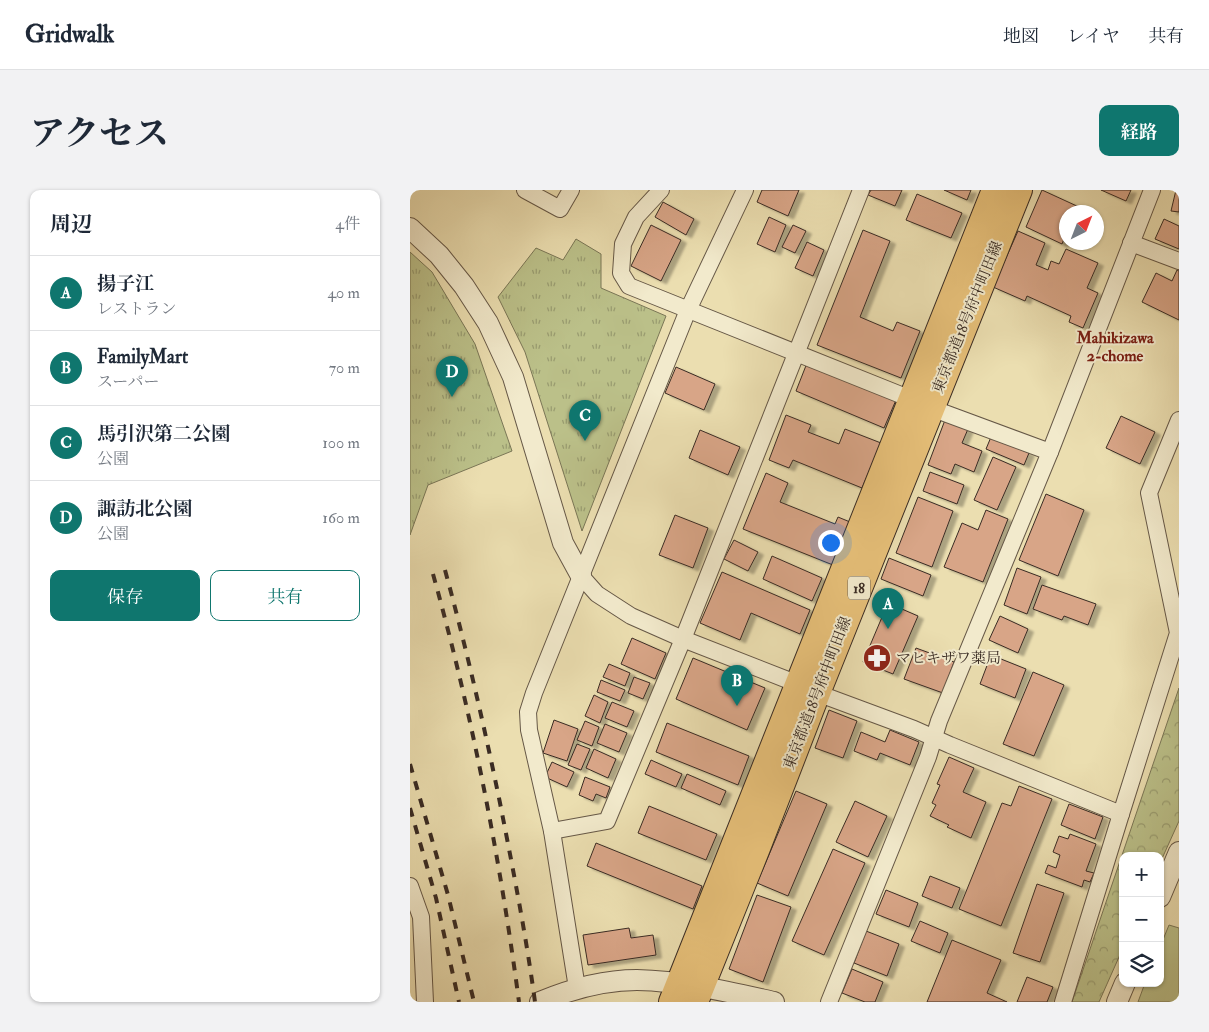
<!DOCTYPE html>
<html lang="ja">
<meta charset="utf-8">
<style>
body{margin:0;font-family:"IM FELL Double Pica","Noto Serif JP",serif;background:#f2f2f3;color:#1f2937}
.controls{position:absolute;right:15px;bottom:15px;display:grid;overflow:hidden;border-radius:10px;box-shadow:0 1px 4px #0004}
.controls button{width:45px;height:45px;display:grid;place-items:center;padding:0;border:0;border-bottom:1px solid #e0e1e3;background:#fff;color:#1f2937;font:25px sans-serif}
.compass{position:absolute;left:649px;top:15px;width:45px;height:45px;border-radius:50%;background:#fff;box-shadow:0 1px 4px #0004;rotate:42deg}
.you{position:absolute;left:420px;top:352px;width:18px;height:18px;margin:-12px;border:4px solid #fff;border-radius:50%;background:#1a73e8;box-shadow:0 0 0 8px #1a73e833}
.badge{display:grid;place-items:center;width:32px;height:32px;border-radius:50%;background:#0f766e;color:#fff;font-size:16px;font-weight:700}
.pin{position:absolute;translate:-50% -41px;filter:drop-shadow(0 1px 2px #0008)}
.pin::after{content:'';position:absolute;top:26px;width:18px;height:15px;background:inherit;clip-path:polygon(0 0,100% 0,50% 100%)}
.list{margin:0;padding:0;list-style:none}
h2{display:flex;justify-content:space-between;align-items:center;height:65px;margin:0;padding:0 20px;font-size:21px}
h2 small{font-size:16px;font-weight:400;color:#747a83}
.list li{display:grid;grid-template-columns:32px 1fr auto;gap:15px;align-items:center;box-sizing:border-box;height:75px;padding:0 20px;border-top:1px solid #e0e1e3}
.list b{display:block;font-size:19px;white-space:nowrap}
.list p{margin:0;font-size:16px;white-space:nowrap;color:#747a83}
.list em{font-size:16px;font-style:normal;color:#747a83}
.actions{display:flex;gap:10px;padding:15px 20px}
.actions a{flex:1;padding:11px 0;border:1px solid #0f766e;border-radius:10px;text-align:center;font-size:18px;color:#0f766e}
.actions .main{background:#0f766e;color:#fff}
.icon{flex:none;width:28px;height:28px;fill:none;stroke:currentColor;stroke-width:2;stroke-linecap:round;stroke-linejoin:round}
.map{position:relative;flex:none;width:769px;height:812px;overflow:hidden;border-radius:10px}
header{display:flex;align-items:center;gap:30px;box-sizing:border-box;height:70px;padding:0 25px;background:#fff;border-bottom:1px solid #e0e1e3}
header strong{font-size:24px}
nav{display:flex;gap:28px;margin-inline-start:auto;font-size:18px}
.intro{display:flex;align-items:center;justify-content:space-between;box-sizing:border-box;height:120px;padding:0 30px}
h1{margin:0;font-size:35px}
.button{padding:12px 22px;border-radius:10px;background:#0f766e;color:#fff;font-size:18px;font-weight:700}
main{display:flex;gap:30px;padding:0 30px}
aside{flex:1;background:#fff;border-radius:10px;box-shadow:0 1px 4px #0004}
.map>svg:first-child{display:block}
</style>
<header>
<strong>Gridwalk</strong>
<nav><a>地図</a><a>レイヤ</a><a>共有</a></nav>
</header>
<div class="intro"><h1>アクセス</h1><a class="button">経路</a></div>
<main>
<aside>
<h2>周辺<small>4件</small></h2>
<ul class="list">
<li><span class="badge">A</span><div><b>揚子江</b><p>レストラン</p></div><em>40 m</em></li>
<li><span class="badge">B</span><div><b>FamilyMart</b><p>スーパー</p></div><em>70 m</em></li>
<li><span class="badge">C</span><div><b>馬引沢第二公園</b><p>公園</p></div><em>100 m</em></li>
<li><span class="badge">D</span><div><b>諏訪北公園</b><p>公園</p></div><em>160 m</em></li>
</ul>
<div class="actions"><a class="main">保存</a><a>共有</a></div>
</aside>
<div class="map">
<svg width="769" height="812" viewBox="0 0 769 812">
<defs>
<pattern id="forest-crowns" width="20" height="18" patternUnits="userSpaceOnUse" patternTransform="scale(1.25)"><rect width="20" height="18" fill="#bbc089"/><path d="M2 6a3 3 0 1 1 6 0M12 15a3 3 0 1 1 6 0" fill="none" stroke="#999c70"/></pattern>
<pattern id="park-tufts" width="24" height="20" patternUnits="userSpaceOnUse" patternTransform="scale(1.25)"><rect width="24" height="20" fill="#bbc089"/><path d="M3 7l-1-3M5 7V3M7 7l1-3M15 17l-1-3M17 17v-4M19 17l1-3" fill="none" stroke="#999c70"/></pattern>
<filter id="shadow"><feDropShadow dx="5.5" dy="3" stdDeviation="1" flood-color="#0004"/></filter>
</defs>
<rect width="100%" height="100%" fill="#ebdeb0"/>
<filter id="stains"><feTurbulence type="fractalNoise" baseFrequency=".004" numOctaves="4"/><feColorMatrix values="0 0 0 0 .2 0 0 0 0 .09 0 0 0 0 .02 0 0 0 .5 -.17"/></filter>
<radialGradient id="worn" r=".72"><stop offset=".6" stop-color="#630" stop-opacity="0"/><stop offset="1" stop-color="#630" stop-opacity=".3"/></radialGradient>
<polygon fill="#bbc089" stroke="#7a7656" points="759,735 769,738 769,812 728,812 735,793 750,793 750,757"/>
<polygon fill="url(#forest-crowns)" stroke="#7a7656" points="769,498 769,631 750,673 750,666 713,666 713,758 689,812 662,812"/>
<g fill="url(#park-tufts)" stroke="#7a7656">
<polygon points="166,49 191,64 191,98 256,126 172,341 115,162 88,107 126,58 153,70"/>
<polygon points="0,62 22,82 65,154 102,261 18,295 0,345"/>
</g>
<g fill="#d8a587" stroke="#3a2c24" filter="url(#shadow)">
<polygon points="352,0 389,0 378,26 347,12"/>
<polygon points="461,0 492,0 485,16 458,5"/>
<polygon points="534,0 561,0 557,10"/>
<polygon points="632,0 669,17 666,22 656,22 656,44 652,54 616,37"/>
<polygon points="691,0 721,0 716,11"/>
<polygon points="766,0 769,0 769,22 761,21"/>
<polygon points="507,4 552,23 541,48 496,30"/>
<polygon points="253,12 284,29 276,45 245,27"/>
<polygon points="359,27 376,35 365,62 347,54"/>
<polygon points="754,29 769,36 769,59 745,49"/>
<polygon points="241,35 271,50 251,91 221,76"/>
<polygon points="383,35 396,41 385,63 372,57"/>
<polygon points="453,40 480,51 450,127 483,141 487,132 510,141 491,188 407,155"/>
<polygon points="608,41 635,53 626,75 638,80 641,71 649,74 656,59 688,73 677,98 688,103 673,138 659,132 661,126 617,106 615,111 583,97"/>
<polygon points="397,52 414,60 403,86 385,78"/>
<polygon points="767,80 769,81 769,130 732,112 746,83 762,91"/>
<polygon points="397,173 486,210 474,238 386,201"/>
<polygon points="266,177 305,194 294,220 255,203"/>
<polygon points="376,225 401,235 398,242 429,254 435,239 471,253 452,298 383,270 379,278 359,270"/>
<polygon points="711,226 745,242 730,274 696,258"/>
<polygon points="535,230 558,239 552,253 572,261 564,282 545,274 541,284 518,275"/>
<polygon points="290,240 330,257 318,285 279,268"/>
<polygon points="581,247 619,263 614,275 576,259"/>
<polygon points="583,267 606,277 587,320 564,310"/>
<polygon points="520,282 554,295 547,314 513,301"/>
<polygon points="356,283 378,293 370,312 425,334 428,327 440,332 423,375 333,339"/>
<polygon points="636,304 674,320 648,386 609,370"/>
<polygon points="508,307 543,321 522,377 486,363"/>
<polygon points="576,320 598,329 573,392 534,377 552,333 568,340"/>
<polygon points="265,325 298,338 283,378 249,365"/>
<polygon points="324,350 348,362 338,381 314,369"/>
<polygon points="362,366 412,388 402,411 353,389"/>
<polygon points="479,368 521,385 513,406 471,389"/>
<polygon points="607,378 631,387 617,424 594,415"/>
<polygon points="312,382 400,420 390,444 341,423 330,450 290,433"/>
<polygon points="632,395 686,414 678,435 654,426 652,430 623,419"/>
<polygon points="478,413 508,426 483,484 453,472"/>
<polygon points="590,426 618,439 608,463 579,450"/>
<polygon points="222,448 256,463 245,489 211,474"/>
<polygon points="506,458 544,472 533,503 494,489"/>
<polygon points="581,465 616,479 605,508 570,494"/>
<polygon points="283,468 355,498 337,540 266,509"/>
<polygon points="199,474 220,483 215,496 193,487"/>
<polygon points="623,482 654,495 624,566 593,554"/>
<polygon points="224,487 240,493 233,509 218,503"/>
<polygon points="191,490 215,500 210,511 187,502"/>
<polygon points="184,505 198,512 190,533 175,526"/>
<polygon points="202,512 224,521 217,537 195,528"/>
<polygon points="419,520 447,531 433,568 405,558"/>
<polygon points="144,530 168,539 157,571 133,563"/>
<polygon points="175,531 189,537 182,556 167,550"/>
<polygon points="257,533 339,566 328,595 246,562"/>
<polygon points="195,534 217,543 209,562 187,553"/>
<polygon points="480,540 509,552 500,575 470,563 467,570 444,561 451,542 475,552"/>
<polygon points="167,554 180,559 171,580 158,575"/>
<polygon points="184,559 206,569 198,588 176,578"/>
<polygon points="539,567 564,578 553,602 576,612 561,648 537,637 539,635 520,626 526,615 522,613 530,595 527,594"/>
<polygon points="241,570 272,584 266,597 235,584"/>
<polygon points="142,572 164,582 157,597 135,587"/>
<polygon points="277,584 316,601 310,615 271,598"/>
<polygon points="175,587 200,597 196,608 186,604 183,611 169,605"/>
<polygon points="609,596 642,609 591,736 549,719 592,613 601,616"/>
<polygon points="386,601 417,614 378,706 347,693"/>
<polygon points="445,611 477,626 458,667 426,652"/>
<polygon points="659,614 693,627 685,649 651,635"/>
<polygon points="239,616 307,644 296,670 228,643"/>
<polygon points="660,644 686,654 676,681 684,683 680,692 674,690 672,697 635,683 638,675 646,678 650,665 643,662 649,646 658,649"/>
<polygon points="186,653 292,696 283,719 177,676"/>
<polygon points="423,659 455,673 414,765 382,751"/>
<polygon points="520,686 550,698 542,718 512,706"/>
<polygon points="627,694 654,703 630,772 603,763"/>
<polygon points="476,700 508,713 499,737 466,724"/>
<polygon points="347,705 381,717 353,792 319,779"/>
<polygon points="510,731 538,743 530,763 501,751"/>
<polygon points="219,738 221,748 243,745 246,765 178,775 173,745"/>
<polygon points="456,741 489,754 477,786 444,773"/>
<polygon points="542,750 591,770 577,803 597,812 517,812"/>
<polygon points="442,779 473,792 465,812 455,812 432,803"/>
<polygon points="617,787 643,797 637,812 607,812"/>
</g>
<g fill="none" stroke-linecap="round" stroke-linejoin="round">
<defs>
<g id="minor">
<polyline points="115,0 150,19 161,0"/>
<polyline points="251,0 226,27 213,54 211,83 219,96 501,209"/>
<polyline points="721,53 769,71"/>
<polyline points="521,218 640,262"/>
<polyline points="171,386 187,404 221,426 273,449 388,494 407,503 504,539 540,555 711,624"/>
<polyline points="142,641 197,631 273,449 451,0"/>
<polyline points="0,696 11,727 15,812"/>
<polyline points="167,798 142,641 119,540 118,522 124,503 278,120 335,0"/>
<polyline points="419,812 518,567 529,531 640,262 742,0"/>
<polyline points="653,812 711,624 768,443 739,303 769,230"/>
</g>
<g id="tertiary">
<polyline points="0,38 29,65 54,96 78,133 103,187 153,353 171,386"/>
<polyline points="750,707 769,662"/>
<path d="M 130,812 C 161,799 194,790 227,790 C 274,791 319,802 364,812"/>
<polyline points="707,812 715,793"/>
</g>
<g id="primary">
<polyline points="262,812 585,0"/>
<polyline points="285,812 347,658 407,503 609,0"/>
</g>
</defs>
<use href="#minor" stroke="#665847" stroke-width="18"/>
<use href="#tertiary" stroke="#665847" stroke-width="22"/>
<use href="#primary" stroke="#3a2c24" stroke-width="28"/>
<use href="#minor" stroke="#f2eacc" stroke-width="16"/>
<use href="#tertiary" stroke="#f2eacc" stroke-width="20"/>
<use href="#primary" stroke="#e6bf78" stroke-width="26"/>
<g stroke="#3a2c24" stroke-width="4" stroke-dasharray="9 9" stroke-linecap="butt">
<path d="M 35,380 C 56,457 74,535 90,613 C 103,679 116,745 125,812"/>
<path d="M 23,384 C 62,524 90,668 109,812"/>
<polyline points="0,574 38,705 64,812"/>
<polyline points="0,618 26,708 49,812"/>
</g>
</g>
<defs>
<symbol id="pharmacy-disc" viewBox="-11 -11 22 22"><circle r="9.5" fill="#8f2418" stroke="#f2eacc"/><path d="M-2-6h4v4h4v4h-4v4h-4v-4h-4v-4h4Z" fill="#fff"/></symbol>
</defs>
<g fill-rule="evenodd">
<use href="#pharmacy-disc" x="451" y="452" width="32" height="32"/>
</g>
<g text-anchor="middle" stroke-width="4" stroke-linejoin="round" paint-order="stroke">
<rect fill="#f2eacc" stroke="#716556" stroke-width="1" x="438" y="386.5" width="22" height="23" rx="4"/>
<g font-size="14" font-weight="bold" fill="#3a2c24">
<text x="449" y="403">18</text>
</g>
<g font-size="15" fill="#3a2c24" stroke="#f2eacc">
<text transform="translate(557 127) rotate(-68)" y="5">東京都道18号府中町田線</text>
<text transform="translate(407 503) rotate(-69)" y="5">東京都道18号府中町田線</text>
</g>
<g font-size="15" fill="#3a2c24" stroke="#f2eacc" text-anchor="start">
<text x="486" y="473">マヒキザワ薬局</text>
</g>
<g font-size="16" font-weight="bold" fill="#7a1f14" stroke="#f2eacc">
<text x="705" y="153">Mahikizawa<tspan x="705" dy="18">2-chome</tspan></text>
</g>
</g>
<rect width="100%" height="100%" filter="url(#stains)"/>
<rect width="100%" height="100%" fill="url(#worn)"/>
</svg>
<div class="controls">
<button>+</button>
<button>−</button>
<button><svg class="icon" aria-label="layers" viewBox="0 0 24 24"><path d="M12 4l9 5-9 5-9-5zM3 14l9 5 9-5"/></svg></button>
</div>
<svg class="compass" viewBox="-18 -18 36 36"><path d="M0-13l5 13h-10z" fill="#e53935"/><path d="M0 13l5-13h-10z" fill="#747a83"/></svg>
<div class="you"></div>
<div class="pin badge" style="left:478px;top:439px">A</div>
<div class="pin badge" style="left:327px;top:516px">B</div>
<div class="pin badge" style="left:175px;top:251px">C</div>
<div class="pin badge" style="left:42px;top:207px">D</div>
</div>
</main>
